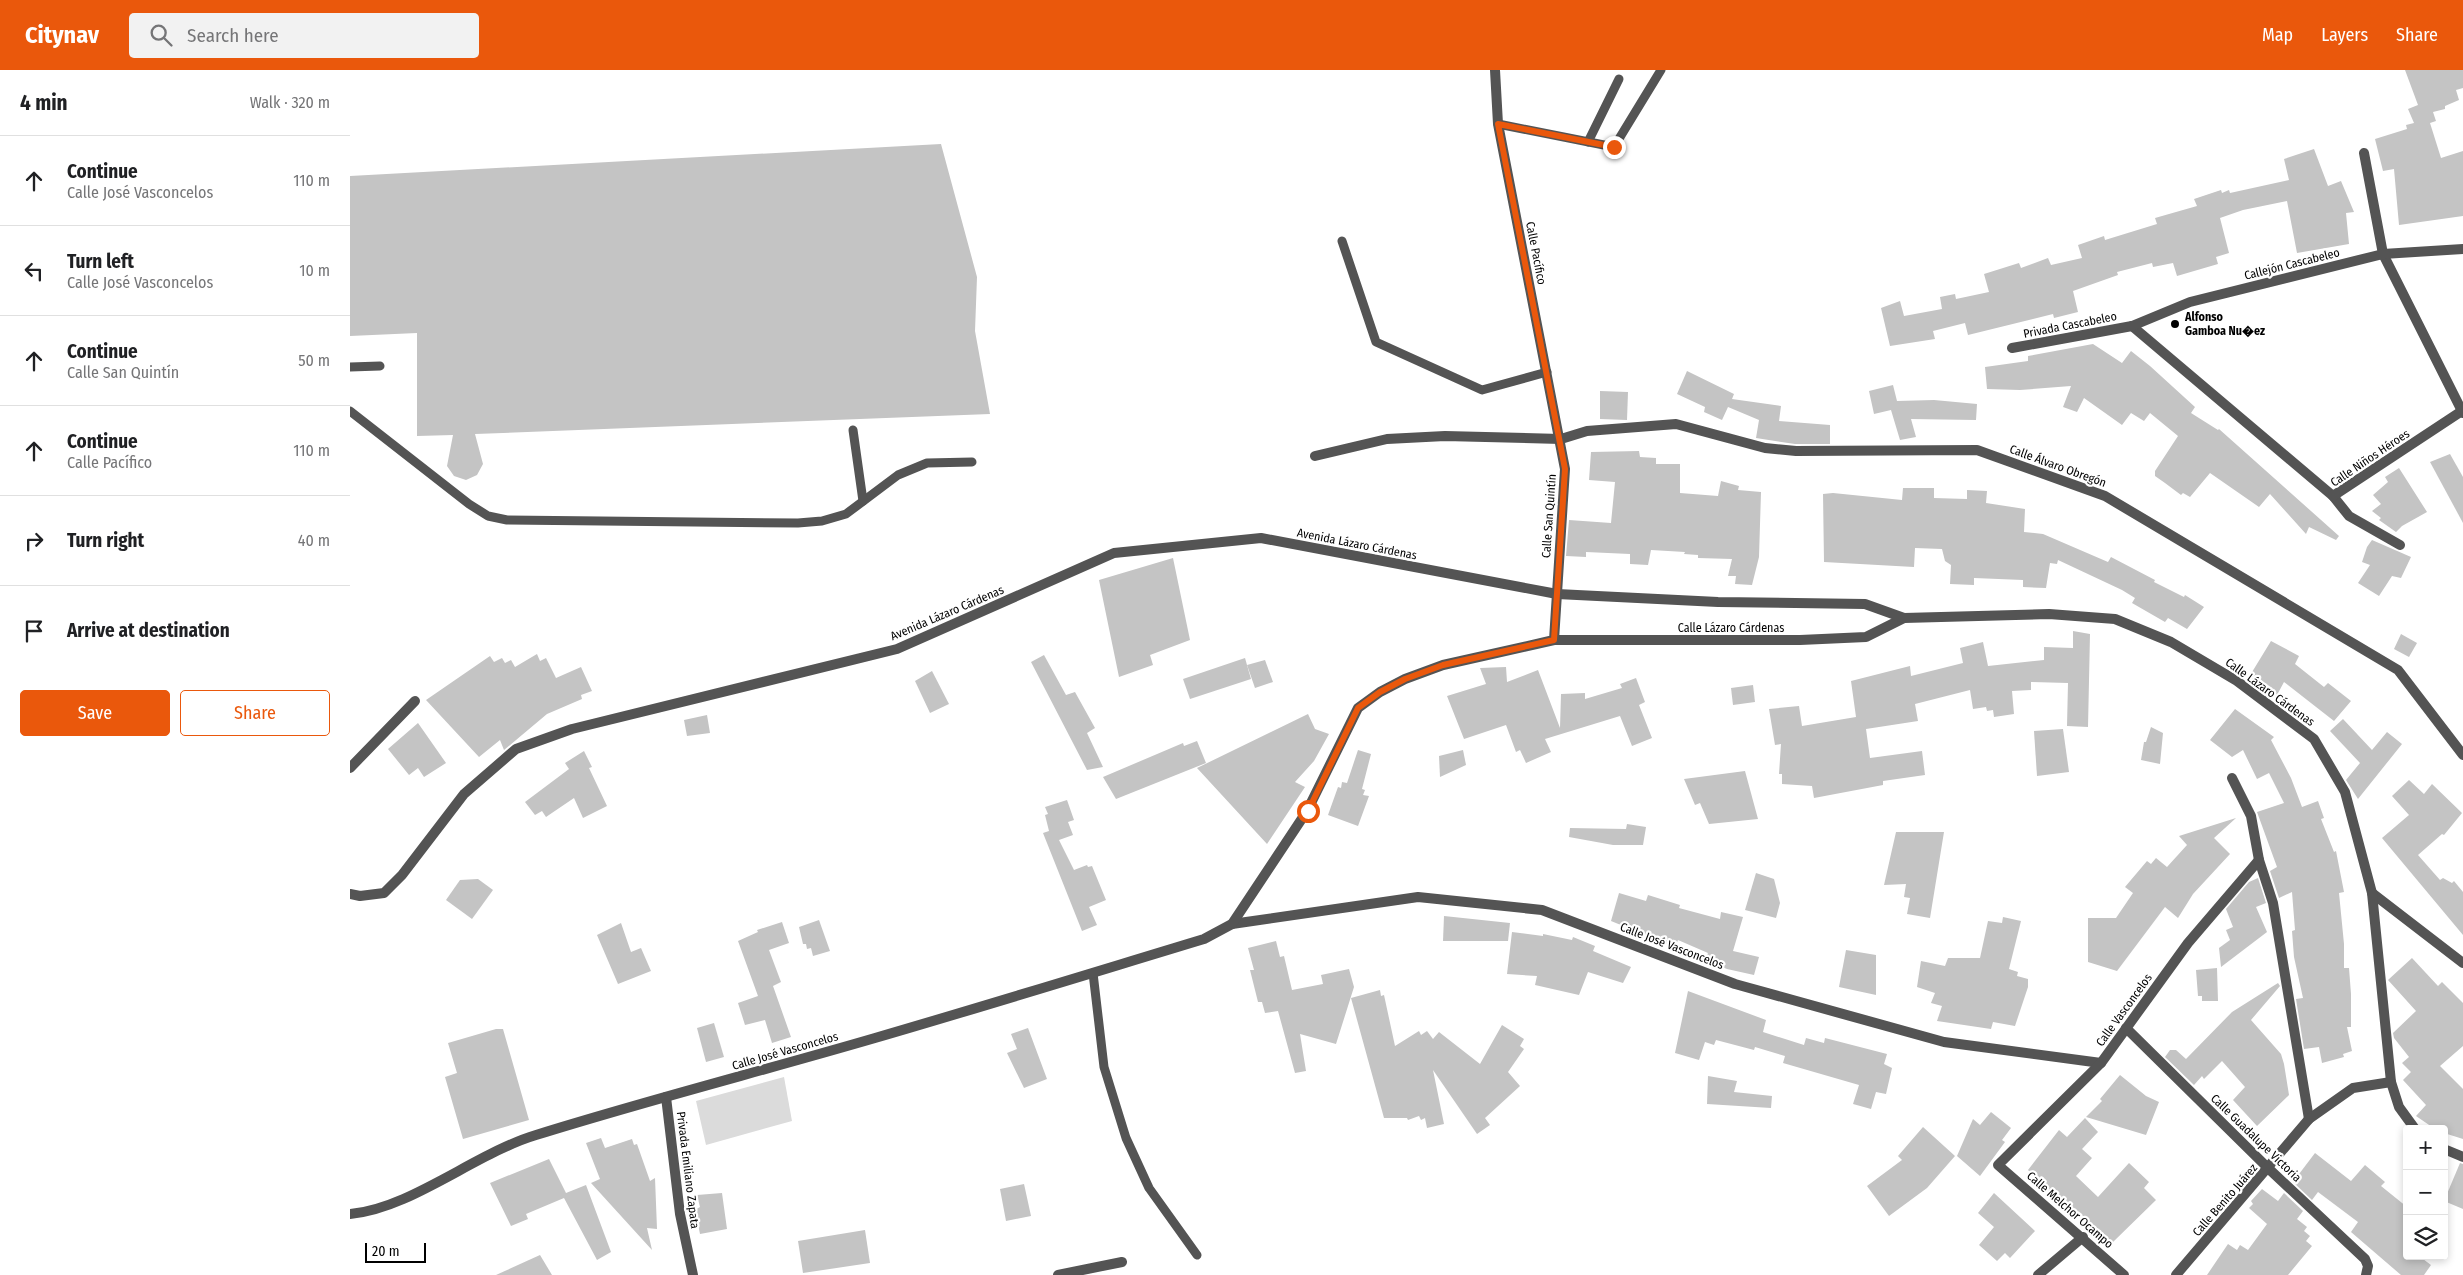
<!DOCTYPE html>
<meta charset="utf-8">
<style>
body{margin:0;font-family:"Fira Sans Condensed",sans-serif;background:#f2f2f2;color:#202124}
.controls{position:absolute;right:15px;bottom:15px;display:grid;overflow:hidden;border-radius:5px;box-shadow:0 2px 8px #0003}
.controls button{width:45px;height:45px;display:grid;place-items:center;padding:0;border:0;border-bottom:1px solid #e0e0e0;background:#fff;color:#202124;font:25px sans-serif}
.scale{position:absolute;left:15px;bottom:12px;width:61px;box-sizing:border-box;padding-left:5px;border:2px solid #000;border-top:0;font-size:14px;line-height:18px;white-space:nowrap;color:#000;-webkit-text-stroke:4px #fff;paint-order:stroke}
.stop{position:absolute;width:15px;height:15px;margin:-11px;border:4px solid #ea580c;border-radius:50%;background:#fff}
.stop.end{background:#ea580c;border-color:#fff;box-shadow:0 1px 5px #0008}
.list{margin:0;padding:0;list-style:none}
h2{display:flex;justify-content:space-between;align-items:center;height:65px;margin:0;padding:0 20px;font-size:21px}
h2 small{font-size:16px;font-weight:400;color:#757577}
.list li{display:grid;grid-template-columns:32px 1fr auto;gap:15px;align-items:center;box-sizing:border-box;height:90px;padding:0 20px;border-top:1px solid #e0e0e0}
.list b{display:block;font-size:19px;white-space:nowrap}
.list p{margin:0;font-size:16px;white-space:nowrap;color:#757577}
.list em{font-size:16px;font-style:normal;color:#757577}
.actions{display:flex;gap:10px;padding:15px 20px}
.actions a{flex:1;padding:11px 0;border:1px solid #ea580c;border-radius:5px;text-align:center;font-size:18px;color:#ea580c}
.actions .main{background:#ea580c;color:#fff}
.icon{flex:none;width:28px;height:28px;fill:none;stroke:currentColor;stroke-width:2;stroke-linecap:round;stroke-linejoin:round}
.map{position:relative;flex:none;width:2113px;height:1205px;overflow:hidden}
header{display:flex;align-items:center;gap:30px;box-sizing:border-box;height:70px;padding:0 25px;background:#ea580c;color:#fff}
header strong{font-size:24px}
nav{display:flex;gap:28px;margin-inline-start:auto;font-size:18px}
.search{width:350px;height:45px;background:#f2f2f2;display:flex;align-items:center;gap:12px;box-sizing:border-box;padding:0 18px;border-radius:5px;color:#757577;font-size:19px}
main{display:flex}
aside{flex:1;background:#fff}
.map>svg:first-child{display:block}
</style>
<header>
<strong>Citynav</strong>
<div class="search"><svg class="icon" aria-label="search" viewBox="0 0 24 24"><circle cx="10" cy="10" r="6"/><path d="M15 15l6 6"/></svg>Search here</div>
<nav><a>Map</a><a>Layers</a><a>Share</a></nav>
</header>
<main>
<aside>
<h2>4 min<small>Walk · 320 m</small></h2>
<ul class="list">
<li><svg class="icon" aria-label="ahead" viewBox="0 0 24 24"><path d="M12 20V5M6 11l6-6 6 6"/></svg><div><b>Continue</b><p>Calle José Vasconcelos</p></div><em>110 m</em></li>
<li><svg class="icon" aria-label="left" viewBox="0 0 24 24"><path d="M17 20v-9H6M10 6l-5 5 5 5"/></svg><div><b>Turn left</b><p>Calle José Vasconcelos</p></div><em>10 m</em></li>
<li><svg class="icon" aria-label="ahead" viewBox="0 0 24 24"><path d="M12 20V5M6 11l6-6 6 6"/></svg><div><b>Continue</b><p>Calle San Quintín</p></div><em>50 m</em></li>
<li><svg class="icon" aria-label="ahead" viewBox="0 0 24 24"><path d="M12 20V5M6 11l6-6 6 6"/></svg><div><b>Continue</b><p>Calle Pacífico</p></div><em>110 m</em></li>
<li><svg class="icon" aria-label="right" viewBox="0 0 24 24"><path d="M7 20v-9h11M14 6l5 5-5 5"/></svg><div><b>Turn right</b></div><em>40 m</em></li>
<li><svg class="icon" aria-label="arrive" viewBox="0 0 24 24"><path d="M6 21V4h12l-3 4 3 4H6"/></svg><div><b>Arrive at destination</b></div></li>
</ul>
<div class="actions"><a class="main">Save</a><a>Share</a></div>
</aside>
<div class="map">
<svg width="2113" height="1205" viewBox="0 0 2113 1205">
<rect width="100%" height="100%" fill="#fff"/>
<polygon fill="#dbdbdb" points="434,1007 442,1051 356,1075 346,1031"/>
<g fill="#c4c4c4">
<polygon points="2055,0 2113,0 2113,18 2106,20 2109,30 2095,36 2095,39 2083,42 2086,51 2080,53 2091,88 2113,81 2113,146 2049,155 2044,99 2033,101 2025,69 2057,59 2056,55 2064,53 2058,39 2068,35"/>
<polygon points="591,74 627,207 625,261 640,344 125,364 133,394 127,405 116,410 104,406 97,396 103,365 67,366 67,263 0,266 0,106"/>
<polygon points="1964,79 1978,116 1991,111 2004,142 1996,143 1999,174 1947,183 1937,131 1893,140 1870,148 1879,183 1866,187 1868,194 1827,206 1823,193 1803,197 1802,193 1767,202 1768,205 1723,221 1728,242 1704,248 1703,244 1618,265 1615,253 1583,261 1585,269 1540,276 1531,238 1550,231 1554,246 1592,239 1590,227 1605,224 1606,229 1639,222 1634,204 1669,193 1671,198 1698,188 1701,195 1732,188 1728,175 1754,166 1755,170 1807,154 1805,148 1847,136 1844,129 1871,120 1872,123 1879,120 1880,123 1939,110 1934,89"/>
<polygon points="1743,274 1772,293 1781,281 1800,296 1845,337 1841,343 1868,360 1869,359 1989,466 1986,470 1959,457 1956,464 1920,424 1909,437 1860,403 1840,427 1833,423 1831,425 1815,413 1805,406 1805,401 1828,366 1800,343 1794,351 1781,343 1772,355 1734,328 1727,342 1713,337 1721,316 1670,320 1637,319 1635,297 1678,291 1678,286"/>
<polygon points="1337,301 1384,324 1382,329 1431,336 1429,351 1480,355 1480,374 1445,374 1406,368 1409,350 1378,337 1372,350 1354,342 1355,337 1327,324"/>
<polygon points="1543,315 1547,331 1584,330 1627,334 1626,350 1561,349 1566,367 1550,370 1541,340 1524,344 1519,321"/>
<polygon points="1250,321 1278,322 1277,350 1250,349"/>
<polygon points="1289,381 1290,387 1306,388 1306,394 1330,394 1330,423 1368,426 1371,411 1389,416 1388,420 1411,422 1409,487 1402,515 1385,514 1386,506 1378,506 1382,489 1348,488 1348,485 1334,484 1335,482 1301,480 1298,495 1280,494 1280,484 1236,482 1236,487 1216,486 1219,450 1261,453 1265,412 1239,410 1241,382"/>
<polygon points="2100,384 2113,407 2113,453 2080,392"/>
<polygon points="2049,398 2077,442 2052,456 2046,462 2029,450 2031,448 2022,441 2031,434 2023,425 2038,412 2035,407"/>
<polygon points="1553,418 1584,418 1584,428 1617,429 1617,420 1637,421 1636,433 1675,439 1674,462 1693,464 1758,492 1761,487 1805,510 1804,512 1834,527 1835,525 1854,537 1837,559 1818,548 1815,552 1782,533 1785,528 1772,520 1708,490 1707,494 1700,493 1696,518 1673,517 1673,510 1624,508 1624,515 1600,514 1601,495 1595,491 1592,479 1565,478 1564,497 1474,492 1473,424 1483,423 1552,430"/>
<polygon points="2022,470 2061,487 2051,508 2042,506 2029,526 2008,513 2020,495 2012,492 2017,477"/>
<polygon points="823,488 840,570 800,585 803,595 769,607 749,510"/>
<polygon points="1723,561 1740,564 1738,657 1717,656 1718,613 1681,612 1681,620 1662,621 1664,644 1644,647 1643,640 1637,641 1636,637 1623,639 1620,620 1565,634 1568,651 1516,659 1520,688 1572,681 1575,705 1533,711 1533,715 1464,728 1462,716 1432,714 1432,704 1429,704 1431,674 1425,675 1419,639 1449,636 1452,656 1506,647 1501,611 1560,596 1561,606 1613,593 1610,578 1633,572 1638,596 1694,590 1694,577 1723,578"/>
<polygon points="2051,564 2067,573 2059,587 2044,579"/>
<polygon points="1921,571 1949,586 1945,594 1974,617 1978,613 2001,631 1984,651 1934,612 1927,625 1899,607"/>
<polygon points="187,584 190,591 196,588 206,608 231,597 242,621 231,625 232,629 197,644 154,680 150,670 129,687 76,630 140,586 144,592 152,588 155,593 161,590 165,597"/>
<polygon points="694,585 716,625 725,622 745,658 737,663 753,697 737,700 681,592"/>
<polygon points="895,588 901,609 840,629 833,609"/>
<polygon points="915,590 923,612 905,618 897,595"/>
<polygon points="1156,597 1157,612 1188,600 1210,658 1211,624 1235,623 1235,629 1272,618 1270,614 1286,608 1295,632 1289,635 1302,668 1282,676 1270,646 1195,669 1201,682 1176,693 1170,680 1166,682 1156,655 1114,669 1097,626 1136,614 1130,598"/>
<polygon points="582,601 599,634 580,643 565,611"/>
<polygon points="1403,615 1405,632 1383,635 1381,618"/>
<polygon points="1885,639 1924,667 1921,670 1941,708 1952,737 1968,731 1974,748 1971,749 1984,782 1986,781 1994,822 1989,823 1994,874 1994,898 1999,898 2001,924 2001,957 1997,957 2002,981 1993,984 1994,987 1972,993 1969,977 1954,979 1946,929 1953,928 1944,887 1942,861 1945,860 1942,822 1929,828 1920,801 1927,797 1907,742 1934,733 1919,703 1907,709 1893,680 1882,687 1860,670"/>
<polygon points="958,644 965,659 979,664 964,691 945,712 955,717 917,774 847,698"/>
<polygon points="357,645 360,663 337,666 334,650"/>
<polygon points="1993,649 2022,680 2037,662 2052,674 2008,729 1996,710 2010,693 1980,661"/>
<polygon points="68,653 96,693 74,707 68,698 59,705 38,679"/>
<polygon points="1801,657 1813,663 1810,694 1791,690 1794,672 1796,672"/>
<polygon points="1713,659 1719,702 1687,706 1684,661"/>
<polygon points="847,671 856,693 766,729 753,707 833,673 834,676"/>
<polygon points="1008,680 1021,684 1012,719 1015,720 1013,725 1019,726 1008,756 978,745 988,717 991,718 992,712 997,713"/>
<polygon points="1113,680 1116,695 1090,707 1089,686"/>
<polygon points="234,681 242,697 239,698 257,736 233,748 224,728 196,747 192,741 185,745 175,732 219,699 215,693"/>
<polygon points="1395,701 1408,749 1359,754 1350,733 1345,735 1334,709"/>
<polygon points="2059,710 2074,724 2082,714 2112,743 2094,765 2092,764 2068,785 2090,810 2093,808 2102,813 2104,811 2113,822 2113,865 2032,768 2059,745 2042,726"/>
<polygon points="717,730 724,750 718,752 723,765 709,770 724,800 737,795 738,797 742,796 756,830 739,837 747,855 732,861 693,763 699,761 695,745 698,744 695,737"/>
<polygon points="1886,748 1864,768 1880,784 1843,824 1828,848 1815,837 1767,901 1738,892 1738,848 1766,848 1783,823 1775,817 1797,791 1801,794 1806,788 1817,797 1837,775 1829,766"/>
<polygon points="1277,754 1296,757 1293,775 1263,775 1219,767 1220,758 1276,759"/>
<polygon points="1546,762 1594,762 1580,848 1557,844 1560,828 1554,827 1556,814 1534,815"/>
<polygon points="1406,803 1424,809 1430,833 1426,848 1395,840"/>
<polygon points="1908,808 1916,833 1906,837 1917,862 1871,897 1869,878 1880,870 1876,860 1883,857 1876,839 1899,812"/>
<polygon points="128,809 143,820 122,849 96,830 110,810"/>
<polygon points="1269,823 1296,831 1298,825 1330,835 1329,838 1370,849 1371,842 1393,847 1383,881 1409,887 1404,905 1377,899 1355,890 1358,883 1328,870 1325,877 1261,851"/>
<polygon points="1094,846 1160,853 1158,871 1093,871"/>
<polygon points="1653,847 1671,851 1659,899 1668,902 1667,906 1678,909 1678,917 1665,956 1643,952 1641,959 1587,951 1592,936 1581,933 1585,923 1567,917 1571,891 1595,896 1598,888 1630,888 1638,851 1652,853"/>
<polygon points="469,850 480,881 463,886 461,878 457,879 456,874 453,874 449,857"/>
<polygon points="432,852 439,873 419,880 431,912 423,916 441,967 422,973 415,950 395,955 388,933 408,926 388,871 408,862 407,860"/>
<polygon points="271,853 281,882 291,878 301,901 268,914 247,865"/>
<polygon points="1162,862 1193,866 1193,864 1222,870 1223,867 1245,876 1243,881 1281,897 1273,913 1238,902 1229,925 1185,915 1187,906 1157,904"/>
<polygon points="926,871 930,887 934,886 942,920 973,914 971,905 999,899 1004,917 986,974 950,964 956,1001 945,1003 928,941 915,943 912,932 908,932 900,900 904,900 898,878"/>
<polygon points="1496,880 1526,885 1526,925 1489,917"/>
<polygon points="2062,888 2088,916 2092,912 2113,933 2113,976 2090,996 2113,1019 2113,1069 2094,1063 2094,1059 2085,1059 2066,1046 2076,1035 2053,1010 2061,1002 2052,993 2059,987 2044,968 2043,963 2066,941 2038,910"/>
<polygon points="1867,898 1868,931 1852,931 1852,926 1848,926 1846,900"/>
<polygon points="1928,913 1930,916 1901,950 1931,984 1934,994 1939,1025 1907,1056 1883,1030 1895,1017 1872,991 1854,1009 1852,1006 1844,1015 1815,987 1820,980 1826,980 1836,989 1882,942"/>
<polygon points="1030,920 1031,926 1034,925 1045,976 1069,961 1071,965 1077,961 1083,969 1089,962 1130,994 1152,955 1174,969 1170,976 1174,979 1158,1002 1170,1016 1135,1048 1140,1055 1127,1064 1083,1000 1094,1054 1077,1058 1075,1048 1071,1050 1069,1046 1058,1050 1057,1048 1034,1048 1001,928"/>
<polygon points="1338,921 1416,950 1413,962 1454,975 1456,968 1474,973 1475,968 1537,984 1534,994 1542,998 1536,1024 1526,1022 1521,1039 1503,1034 1509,1015 1433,993 1435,986 1405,977 1404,980 1366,970 1364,975 1355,972 1349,990 1325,983"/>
<polygon points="364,953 374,987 356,992 347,958"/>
<polygon points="678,958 697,1009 674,1018 657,983 667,979 661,964"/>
<polygon points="146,959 153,959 179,1050 113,1069 95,1007 107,1003 98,973"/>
<polygon points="1770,1005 1796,1026 1809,1032 1796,1065 1736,1047 1752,1031 1750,1029"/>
<polygon points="1358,1006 1387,1011 1384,1022 1422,1026 1421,1038 1357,1034"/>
<polygon points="1641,1042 1661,1058 1652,1070 1655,1072 1630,1106 1607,1086 1623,1049 1630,1055"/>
<polygon points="1735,1048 1748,1062 1732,1079 1742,1088 1726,1106 1748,1127 1779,1093 1799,1112 1794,1118 1806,1130 1762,1173 1729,1143 1727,1145 1707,1125 1705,1127 1678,1100 1709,1060 1717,1067"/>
<polygon points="1573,1057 1605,1086 1577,1118 1539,1146 1517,1116 1552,1090 1548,1086"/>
<polygon points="251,1068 255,1078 282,1069 284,1075 287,1074 300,1111 305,1108 307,1159 297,1158 302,1180 241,1113 250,1109 236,1073"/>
<polygon points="1965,1083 2001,1111 2015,1095 2035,1112 2031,1116 2057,1137 2057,1186 2069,1186 2081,1195 2074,1205 2051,1205 2001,1162 2008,1152 1968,1122 1962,1130 1943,1112"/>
<polygon points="199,1089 216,1123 236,1115 261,1182 247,1190 214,1128 176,1144 178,1149 161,1156 140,1113"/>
<polygon points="2110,1093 2113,1094 2113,1139 2094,1131"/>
<polygon points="674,1114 681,1146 656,1151 650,1119"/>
<polygon points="1912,1119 1928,1131 1934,1123 1953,1141 1947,1149 1957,1157 1954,1161 1960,1166 1956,1171 1962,1176 1938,1205 1857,1205 1878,1174 1887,1180 1890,1175 1898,1180 1917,1154 1899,1138 1903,1134 1901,1131"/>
<polygon points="372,1123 377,1159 350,1164 345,1140 350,1137 347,1125"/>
<polygon points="1644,1123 1685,1161 1660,1188 1655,1183 1647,1191 1629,1175 1644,1157 1628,1143"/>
<polygon points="515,1160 520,1193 453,1203 448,1171"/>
<polygon points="190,1185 202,1205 146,1205"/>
</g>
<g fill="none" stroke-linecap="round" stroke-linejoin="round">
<g stroke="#545454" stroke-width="9">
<polyline points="1148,54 1264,77 1311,0"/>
<polyline points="1238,72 1269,9"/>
<polyline points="992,171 1026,272 1132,320 1197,302"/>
<polyline points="0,297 30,296"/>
<polyline points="0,341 119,434 138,446 157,450 448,453 472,451 496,444 548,405 577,393 622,392"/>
<polyline points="503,360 513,431"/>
<polyline points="743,903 754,997 776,1068 799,1118 847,1185"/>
</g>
<g stroke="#545454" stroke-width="10">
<polyline points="2014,83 2033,184 2113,343"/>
<polyline points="1782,256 1983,426 1999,446 2050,475"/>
<polyline points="1662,278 1782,256 1840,232 2033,184 2113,179"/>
<polyline points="965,386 1037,369 1095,366 1211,369 1237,361 1326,354 1415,378 1446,381 1627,380 1755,426 2048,600 2113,685"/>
<polyline points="1983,426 2112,341"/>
<polyline points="1204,570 1450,570 1516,567 1554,548"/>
<polyline points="0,698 65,631"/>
<polyline points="1882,708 1901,746 1909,790 1923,833 1959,1049"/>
<polyline points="2022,823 2113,893"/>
<polyline points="0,824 10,826 34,823 52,805 114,724 166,679 222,659 547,579 764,483 911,468 1207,524 1368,532 1515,534 1554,548 1699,544 1765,549 1821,572 1887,611 1964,669 1995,722 2022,823 2041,1012 2049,1037 2065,1059"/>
<polyline points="882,854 1068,827 1192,840 1385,914 1594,972 1751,993"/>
<polyline points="1776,958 1919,1099 2015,1189 2018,1196 2016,1205"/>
<polyline points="316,1027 330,1144 343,1205"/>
<polyline points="2094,1079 2113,1087"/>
<path d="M 0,1144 C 60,1139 126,1083 186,1065 C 298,1030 412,1001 525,968 C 635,936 745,902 854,869 L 882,854 L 957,741 L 1008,638 L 1030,622 L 1055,609 L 1093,595 L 1204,570 L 1215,399 L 1148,54 L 1145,0"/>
<polyline points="708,1205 772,1192"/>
<polyline points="1688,1205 1733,1167"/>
<polyline points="1774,1205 1648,1095 1751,993 1838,873 1909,790"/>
<polyline points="1826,1205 1959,1049 2003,1018 2041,1012"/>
</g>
</g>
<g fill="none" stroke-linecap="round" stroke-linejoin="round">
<polyline stroke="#ea580c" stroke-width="6" points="958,741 1008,638 1030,622 1055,609 1093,595 1204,570 1215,399 1148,54 1264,77"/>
</g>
<circle fill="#000" stroke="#fff" stroke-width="2" cx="1825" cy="254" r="5"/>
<g text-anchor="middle" stroke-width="4.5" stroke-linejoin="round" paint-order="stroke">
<g font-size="12" fill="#000" stroke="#fff">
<text transform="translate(1186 183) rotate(79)" y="4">Calle Pacífico</text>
<text transform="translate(1942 194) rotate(-14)" y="4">Callejón Cascabeleo</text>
<text transform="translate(1720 255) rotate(-11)" y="4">Privada Cascabeleo</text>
<text transform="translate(2020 388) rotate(-34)" y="4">Calle Niños Héroes</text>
<text transform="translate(1708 396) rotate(20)" y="4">Calle Álvaro Obregón</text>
<text transform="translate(1199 446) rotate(-86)" y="4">Calle San Quintín</text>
<text transform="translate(1007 474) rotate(11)" y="4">Avenida Lázaro Cárdenas</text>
<text transform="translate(597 543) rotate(-23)" y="4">Avenida Lázaro Cárdenas</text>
<text x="1381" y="562">Calle Lázaro Cárdenas</text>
<text transform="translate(1920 622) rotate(36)" y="4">Calle Lázaro Cárdenas</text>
<text transform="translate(1322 876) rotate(21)" y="4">Calle José Vasconcelos</text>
<text transform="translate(1774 940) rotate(-54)" y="4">Calle Vasconcelos</text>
<text transform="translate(435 981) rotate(-16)" y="4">Calle José Vasconcelos</text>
<text transform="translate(1906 1068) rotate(44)" y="4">Calle Guadalupe Victoria</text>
<text transform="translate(338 1100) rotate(83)" y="4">Privada Emiliano Zapata</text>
<text transform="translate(1875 1130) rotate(-49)" y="4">Calle Benito Juárez</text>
<text transform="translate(1720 1140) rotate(41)" y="4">Calle Melchor Ocampo</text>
</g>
<g font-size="12" font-weight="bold" fill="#000" stroke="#fff" text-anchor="start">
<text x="1835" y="251">Alfonso<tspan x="1835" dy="14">Gamboa Nu�ez</tspan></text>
</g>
</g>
</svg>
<div class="controls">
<button>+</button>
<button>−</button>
<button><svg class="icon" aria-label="layers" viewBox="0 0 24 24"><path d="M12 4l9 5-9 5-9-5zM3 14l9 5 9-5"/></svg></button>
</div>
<div class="scale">20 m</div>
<div class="stop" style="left:958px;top:741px"></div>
<div class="stop end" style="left:1264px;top:77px"></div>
</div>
</main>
